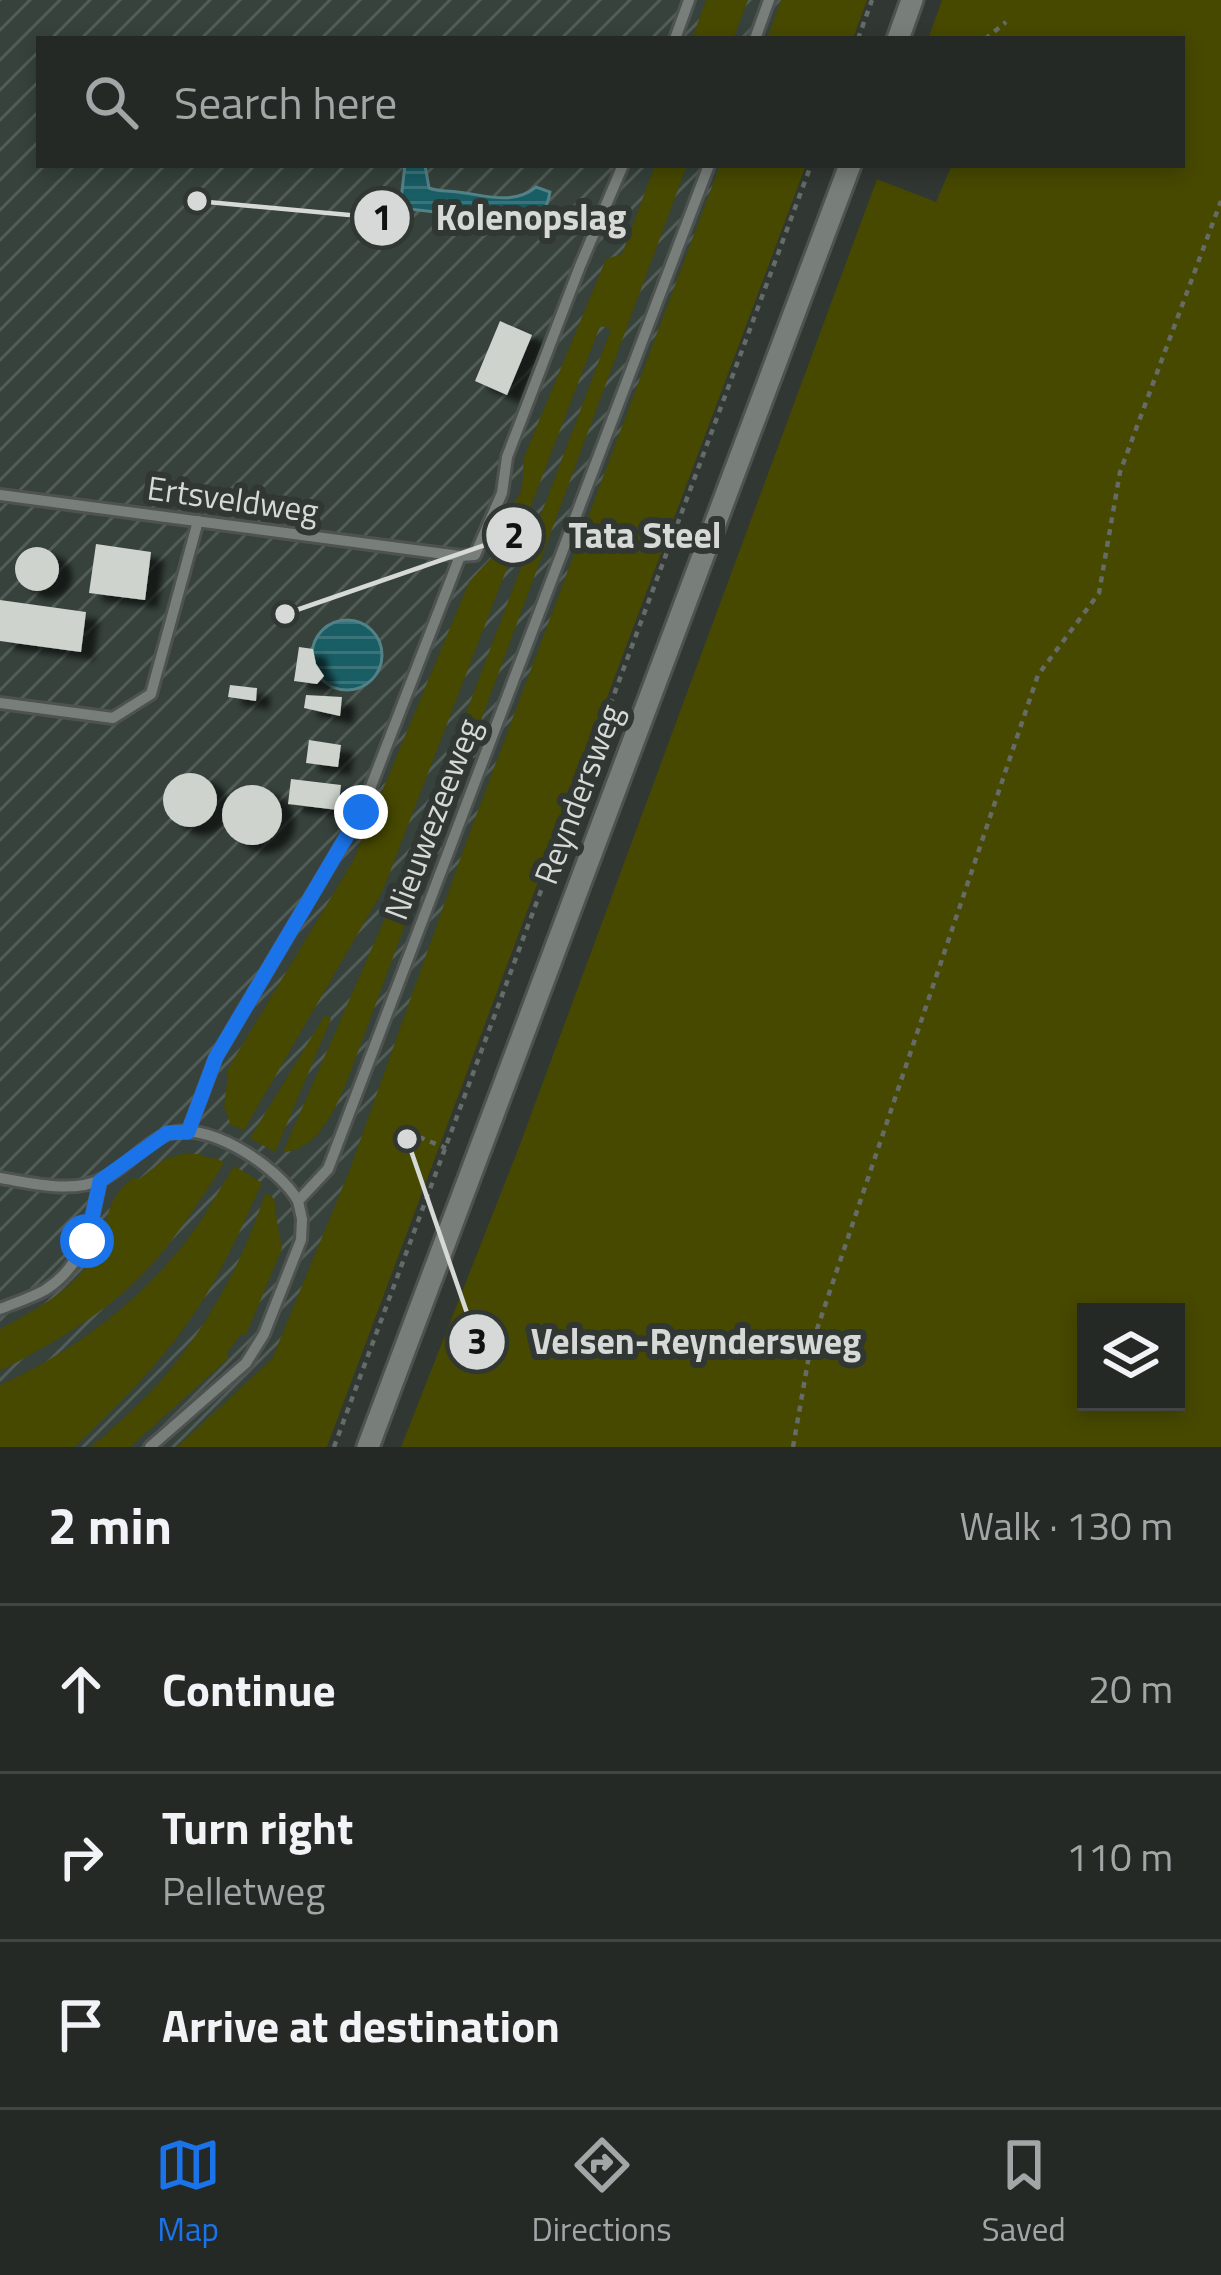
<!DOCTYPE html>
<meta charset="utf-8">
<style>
body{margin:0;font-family:"Titillium Web",sans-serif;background:#313532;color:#f1f3f6}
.controls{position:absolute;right:36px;bottom:36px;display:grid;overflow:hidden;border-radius:0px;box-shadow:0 6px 18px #0003}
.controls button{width:108px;height:108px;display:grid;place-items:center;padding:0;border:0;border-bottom:3px solid #424543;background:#252926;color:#f1f3f6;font:60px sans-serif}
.stop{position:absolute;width:36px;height:36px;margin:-27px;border:9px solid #1a73e8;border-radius:50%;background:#fff}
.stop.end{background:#1a73e8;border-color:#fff;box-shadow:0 3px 12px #0008}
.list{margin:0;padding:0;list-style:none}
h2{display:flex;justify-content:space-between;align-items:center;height:156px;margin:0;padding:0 48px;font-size:51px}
h2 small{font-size:39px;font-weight:400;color:#a3a6a7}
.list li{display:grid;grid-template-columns:78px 1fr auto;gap:36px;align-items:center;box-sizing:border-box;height:168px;padding:0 48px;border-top:3px solid #424543}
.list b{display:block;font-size:45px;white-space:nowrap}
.list p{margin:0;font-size:39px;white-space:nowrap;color:#a3a6a7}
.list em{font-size:39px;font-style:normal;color:#a3a6a7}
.icon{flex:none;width:66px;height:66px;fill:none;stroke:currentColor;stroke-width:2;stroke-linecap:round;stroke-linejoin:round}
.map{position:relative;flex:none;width:1221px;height:1447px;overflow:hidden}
.search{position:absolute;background:#252926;box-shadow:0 6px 18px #0003;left:36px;right:36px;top:36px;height:132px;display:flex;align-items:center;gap:30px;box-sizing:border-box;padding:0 42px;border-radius:0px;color:#a3a6a7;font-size:45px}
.sheet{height:660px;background:#252926}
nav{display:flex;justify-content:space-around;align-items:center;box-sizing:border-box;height:168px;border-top:3px solid #424543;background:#252926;font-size:33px;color:#a3a6a7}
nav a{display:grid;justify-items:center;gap:6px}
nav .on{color:#1a73e8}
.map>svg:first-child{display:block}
</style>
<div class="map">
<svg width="1221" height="1447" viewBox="0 0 1221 1447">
<defs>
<pattern id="industrial-furrows" width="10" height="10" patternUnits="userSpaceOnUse" patternTransform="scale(3)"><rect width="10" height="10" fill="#36423b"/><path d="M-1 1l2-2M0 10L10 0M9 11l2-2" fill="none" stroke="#525d57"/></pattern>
<pattern id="water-rules" width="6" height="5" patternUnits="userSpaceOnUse" patternTransform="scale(3)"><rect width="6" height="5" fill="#195d65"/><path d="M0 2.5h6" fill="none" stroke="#3a747a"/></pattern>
<filter id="shadow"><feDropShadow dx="13" dy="8" stdDeviation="3" flood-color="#0009"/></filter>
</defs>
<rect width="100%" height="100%" fill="#313733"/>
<polygon fill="url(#industrial-furrows)" points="0,0 799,0 785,39 39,39 39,165 740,165 244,1447 0,1447"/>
<g fill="#474900" fill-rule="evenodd">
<polygon points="706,0 748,0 733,39 692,39"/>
<polygon points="781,0 867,0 853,39 767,39"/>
<path d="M 942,0 L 1221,0 L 1221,1447 L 401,1447 L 519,1147 L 877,179 L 936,202 L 952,165 L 1182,165 L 1182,39 L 928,39 ZM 1086,1312 L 1176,1312 L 1176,1402 L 1086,1402 Z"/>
<path d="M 655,165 L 687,165 L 350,1073 C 339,1101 320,1151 283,1152 L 412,856 L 611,329 L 600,326 L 383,890 L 244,1130 L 228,1124 L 230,1122 L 224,1106 L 228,1074 L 226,1072 L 353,861 L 469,582 L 492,557 L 522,488 L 524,457 L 606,259 L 622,254 Z"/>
<polygon points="720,165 806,165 327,1447 177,1447 272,1359 350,1169 467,840"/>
<polygon points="325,1015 331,1019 275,1152 250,1138"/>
<path d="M 182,1154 L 199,1154 L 212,1159 L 215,1157 L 224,1163 C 204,1195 183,1227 159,1256 C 117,1307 58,1341 0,1371 L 0,1329 C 32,1312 71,1291 92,1260 C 112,1229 99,1202 135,1177 L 138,1180 L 165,1159 Z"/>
<path d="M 234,1166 L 262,1183 C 247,1214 234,1246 217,1276 C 181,1342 129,1396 74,1447 L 0,1447 L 0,1385 C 74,1352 148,1296 195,1229 C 209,1209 221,1187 234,1166 Z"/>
<path d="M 265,1194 L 272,1196 L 277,1209 L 275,1210 L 282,1248 L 246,1335 L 242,1333 L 226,1354 L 229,1358 L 130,1447 L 91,1447 C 110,1430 129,1414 147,1396 C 201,1339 241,1268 265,1194 Z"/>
</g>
<g fill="url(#water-rules)" stroke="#528287" stroke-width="3">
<path d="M 405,165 L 425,165 L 429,188 C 439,192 447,190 458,192 C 485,195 513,206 536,187 L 550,192 C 547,209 541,219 523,222 L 400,208 Z"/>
<circle cx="347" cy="655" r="35"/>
</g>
<g fill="#cfd3cd" filter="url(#shadow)">
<polygon points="500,321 532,335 507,395 475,381"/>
<polygon points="96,544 151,552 145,600 89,593"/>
<circle cx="37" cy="569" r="22"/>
<polygon points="0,600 86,612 81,652 0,641"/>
<polygon points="299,647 313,649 316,664 324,676 317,684 294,681"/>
<polygon points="230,685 257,688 256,701 228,697"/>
<polygon points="306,695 342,697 340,716 304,708"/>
<polygon points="309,740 341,745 338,767 306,763"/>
<circle cx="190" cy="800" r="27"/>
<polygon points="291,779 341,785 338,810 288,804"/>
<circle cx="252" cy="815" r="30"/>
</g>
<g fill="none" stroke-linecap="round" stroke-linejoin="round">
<defs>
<g id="service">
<polyline points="675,39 689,0"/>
<polyline points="755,39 769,0"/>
<polyline points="0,495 460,556 475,555 502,493 507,457 580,266 623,165"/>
<polyline points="0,703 113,718 151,694 198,521"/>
<polyline points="188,1132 216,1057 361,812 460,556"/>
<path d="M 0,1178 C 31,1183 73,1194 102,1179 C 124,1169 141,1147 163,1136 C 202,1115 279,1167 298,1201"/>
<path d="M 0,1309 C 14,1303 31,1298 45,1290 C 85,1265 91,1224 100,1181"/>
<polyline points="150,1447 246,1363 264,1334 301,1240 302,1219 298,1201 328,1169 709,165"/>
</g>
<g id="minor">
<polyline points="898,39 912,0"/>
<polyline points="368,1447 850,165"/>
</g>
</defs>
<use href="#service" stroke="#4e5250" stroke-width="16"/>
<use href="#minor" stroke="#4e5250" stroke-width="27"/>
<g stroke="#656b67" stroke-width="4.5" stroke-dasharray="6 6" stroke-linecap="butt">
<polyline points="1039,38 1040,39"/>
<polyline points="858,39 872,0"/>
<polyline points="985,39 1006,22"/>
<polyline points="419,1137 446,1148"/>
<polyline points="334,1447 811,165"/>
<polyline points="793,1447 810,1350 1038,675 1099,593 1120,472 1221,201"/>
</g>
<use href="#service" stroke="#787e7a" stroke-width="10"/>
<use href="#minor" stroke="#787e7a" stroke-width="21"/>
</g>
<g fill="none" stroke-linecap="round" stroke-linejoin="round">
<polyline stroke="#1a73e8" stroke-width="15" points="87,1241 100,1181 167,1133 188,1132 216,1057 361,812"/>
</g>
<g text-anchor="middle" stroke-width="12" stroke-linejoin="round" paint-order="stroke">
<g font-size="33" fill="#d6d9d7" stroke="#313733">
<text transform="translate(233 499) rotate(8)" y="12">Ertsveldweg</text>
<text transform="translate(578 794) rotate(-69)" y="12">Reyndersweg</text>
<text transform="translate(432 819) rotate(-69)" y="12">Nieuwezeeweg</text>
</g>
</g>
<path fill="none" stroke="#d6d9d7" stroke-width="4.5" d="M197 201L382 218M285 614L514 535M407 1139L477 1342"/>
<g fill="#d6d9d7" stroke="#313733" stroke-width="4.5">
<circle cx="197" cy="201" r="12"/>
<circle cx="285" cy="614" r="12"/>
<circle cx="407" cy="1139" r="12"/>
<circle cx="382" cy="218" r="30"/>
<circle cx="514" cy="535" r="30"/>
<circle cx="477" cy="1342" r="30"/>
</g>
<g font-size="36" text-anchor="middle" font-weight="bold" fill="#111">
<text x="382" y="230">1</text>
<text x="514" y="548">2</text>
<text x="477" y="1354">3</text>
</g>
<g font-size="36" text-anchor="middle" font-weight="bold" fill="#d6d9d7" stroke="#313733" stroke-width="12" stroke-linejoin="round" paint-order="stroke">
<text x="531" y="230">Kolenopslag</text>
<text x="645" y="548">Tata Steel</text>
<text x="696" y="1354">Velsen-Reyndersweg</text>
</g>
</svg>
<div class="controls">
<button><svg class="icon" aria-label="layers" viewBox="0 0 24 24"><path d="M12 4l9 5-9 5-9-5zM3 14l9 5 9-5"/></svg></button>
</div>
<div class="stop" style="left:87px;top:1241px"></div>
<div class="stop end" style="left:361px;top:812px"></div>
<div class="search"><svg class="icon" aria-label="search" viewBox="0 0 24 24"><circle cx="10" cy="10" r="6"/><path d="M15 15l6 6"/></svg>Search here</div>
</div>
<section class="sheet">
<h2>2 min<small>Walk · 130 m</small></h2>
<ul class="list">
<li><svg class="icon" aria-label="ahead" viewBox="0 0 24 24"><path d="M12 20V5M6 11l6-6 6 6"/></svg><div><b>Continue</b></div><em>20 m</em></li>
<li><svg class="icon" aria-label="right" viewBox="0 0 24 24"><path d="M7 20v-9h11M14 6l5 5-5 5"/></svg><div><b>Turn right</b><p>Pelletweg</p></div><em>110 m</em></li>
<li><svg class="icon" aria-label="arrive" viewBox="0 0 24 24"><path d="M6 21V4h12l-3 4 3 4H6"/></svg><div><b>Arrive at destination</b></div></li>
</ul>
</section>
<nav>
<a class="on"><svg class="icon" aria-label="map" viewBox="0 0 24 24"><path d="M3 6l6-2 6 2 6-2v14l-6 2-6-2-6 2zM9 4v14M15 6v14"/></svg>Map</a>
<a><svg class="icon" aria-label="directions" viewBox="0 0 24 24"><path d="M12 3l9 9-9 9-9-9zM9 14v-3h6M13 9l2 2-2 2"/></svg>Directions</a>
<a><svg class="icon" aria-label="saved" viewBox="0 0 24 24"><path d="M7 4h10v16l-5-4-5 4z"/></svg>Saved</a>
</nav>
